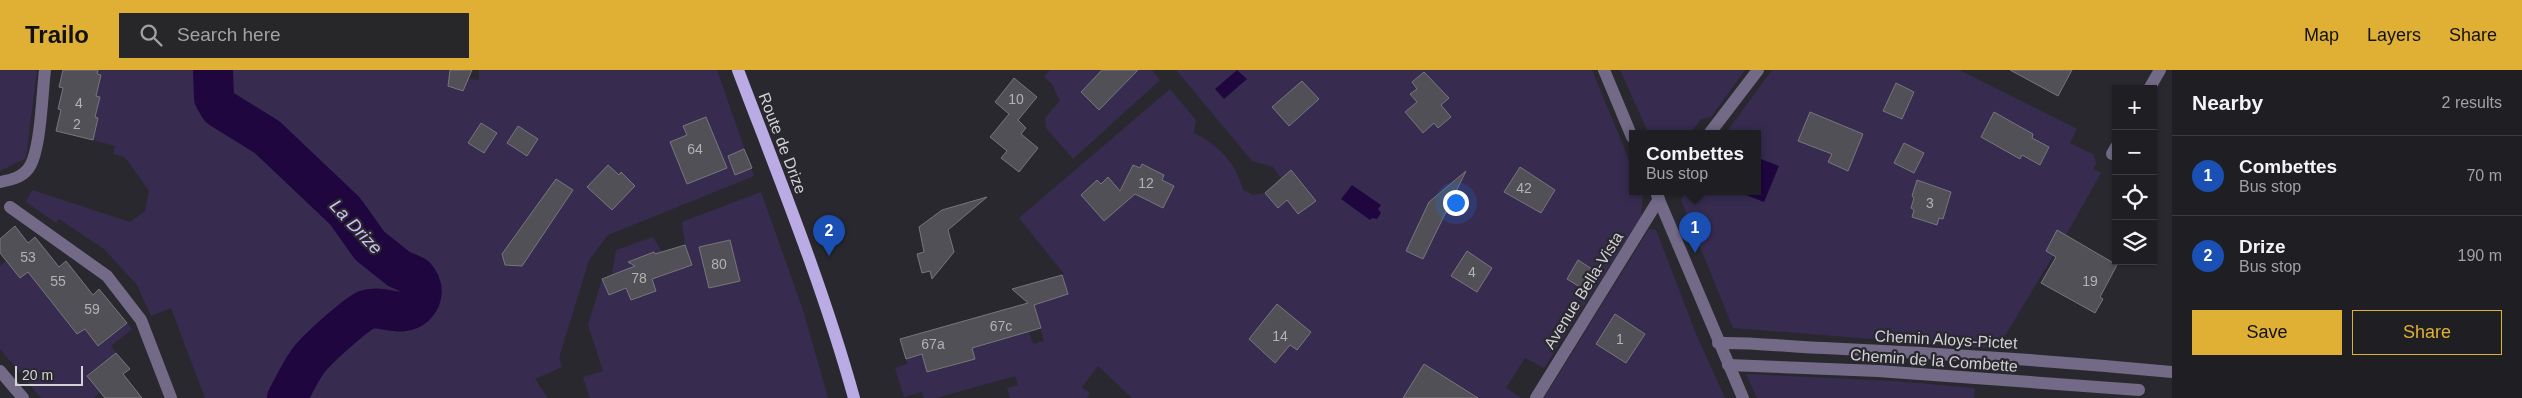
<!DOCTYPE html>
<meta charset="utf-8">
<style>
body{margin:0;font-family:Arial,sans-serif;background:#27272a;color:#f1f3f6}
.controls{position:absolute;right:15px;top:15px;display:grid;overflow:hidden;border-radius:0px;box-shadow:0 1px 4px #0004}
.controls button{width:45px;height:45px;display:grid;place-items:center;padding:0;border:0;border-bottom:1px solid #3c3c40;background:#1f1e22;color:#f1f3f6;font:25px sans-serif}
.scale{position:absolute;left:15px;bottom:12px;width:68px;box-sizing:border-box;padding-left:5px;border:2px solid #d2d1d5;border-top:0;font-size:14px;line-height:18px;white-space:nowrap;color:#d2d1d5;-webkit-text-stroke:4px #29282e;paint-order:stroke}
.you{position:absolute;left:1455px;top:132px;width:18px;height:18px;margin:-12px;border:4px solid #fff;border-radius:50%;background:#1a73e8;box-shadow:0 0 0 8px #1a73e833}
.badge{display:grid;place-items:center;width:32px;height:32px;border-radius:50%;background:#dfb034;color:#fff;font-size:16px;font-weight:700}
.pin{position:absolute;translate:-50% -41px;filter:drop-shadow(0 1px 2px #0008)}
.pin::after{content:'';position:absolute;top:26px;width:18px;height:15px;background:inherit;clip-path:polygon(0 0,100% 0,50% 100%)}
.popup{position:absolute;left:1629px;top:60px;width:132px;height:65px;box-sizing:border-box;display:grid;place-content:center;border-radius:0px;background:#1f1e22;filter:drop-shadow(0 1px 4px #0005);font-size:16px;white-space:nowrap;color:#a1a2a5}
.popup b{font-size:19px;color:#f1f3f6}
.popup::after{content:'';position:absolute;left:50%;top:100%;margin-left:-10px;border:10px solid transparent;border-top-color:#1f1e22}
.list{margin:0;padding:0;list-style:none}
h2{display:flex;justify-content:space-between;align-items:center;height:65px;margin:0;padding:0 20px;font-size:21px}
h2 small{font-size:16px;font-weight:400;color:#a1a2a5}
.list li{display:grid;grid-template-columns:32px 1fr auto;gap:15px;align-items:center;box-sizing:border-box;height:80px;padding:0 20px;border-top:1px solid #3c3c40}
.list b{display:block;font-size:19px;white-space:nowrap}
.list p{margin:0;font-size:16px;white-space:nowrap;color:#a1a2a5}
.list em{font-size:16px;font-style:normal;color:#a1a2a5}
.actions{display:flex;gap:10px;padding:15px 20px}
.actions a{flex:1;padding:11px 0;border:1px solid #dfb034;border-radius:0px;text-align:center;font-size:18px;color:#dfb034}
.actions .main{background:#dfb034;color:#111}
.icon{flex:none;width:28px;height:28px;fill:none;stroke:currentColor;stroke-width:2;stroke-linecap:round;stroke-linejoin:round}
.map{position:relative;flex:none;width:2172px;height:328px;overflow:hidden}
header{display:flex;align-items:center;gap:30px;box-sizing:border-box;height:70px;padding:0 25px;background:#dfb034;color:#111}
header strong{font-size:24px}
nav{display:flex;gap:28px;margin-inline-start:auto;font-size:18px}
.search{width:350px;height:45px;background:#27272a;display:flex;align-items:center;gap:12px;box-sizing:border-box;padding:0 18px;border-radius:0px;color:#a1a2a5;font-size:19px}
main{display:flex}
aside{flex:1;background:#1f1e22}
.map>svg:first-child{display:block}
</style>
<header>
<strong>Trailo</strong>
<div class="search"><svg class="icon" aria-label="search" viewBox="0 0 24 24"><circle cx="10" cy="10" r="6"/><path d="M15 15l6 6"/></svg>Search here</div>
<nav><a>Map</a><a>Layers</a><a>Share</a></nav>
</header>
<main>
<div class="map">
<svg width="2172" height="328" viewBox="0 0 2172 328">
<rect width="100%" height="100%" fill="#29282e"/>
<g fill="#372c50">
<polygon points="0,0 37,0 26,88 0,101"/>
<polygon points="98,0 447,0 450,1 448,16 463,21 468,9 479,10 479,0 717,0 754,106 608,165 589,190 559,288 562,297 535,309 548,328 205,328 171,238 151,246 137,215 104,179 59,149 56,153 26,132 32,120 130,152 145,141 149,121 128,91 124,87 113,84 115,76 93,70 98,49 95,47 100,27 96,26 101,5 97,4"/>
<polygon points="1050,0 1152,0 1160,10 1073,89 1046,58 1045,48 1060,31 1052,14 1044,7"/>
<path d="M 1176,0 L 1592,0 L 1632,97 L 1632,122 L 1643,123 L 1641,147 L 1544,298 L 1525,288 L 1506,318 L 1521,328 L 1132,328 L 1098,296 L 1082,317 L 1090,323 L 1087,328 L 1010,328 L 1007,318 L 1018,315 L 1015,306 L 936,328 L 924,328 L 922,322 L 904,327 L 895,298 L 907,294 L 906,289 L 922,284 L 930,302 L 952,296 L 949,286 L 1003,264 L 1004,269 L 1029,262 L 1033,274 L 1044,271 L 1034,234 L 1048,230 L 1043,210 L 1064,204 L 1019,148 L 1170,19 L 1196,50 L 1194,63 C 1219,75 1236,93 1243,120 L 1253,125 L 1265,123 L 1281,108 L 1273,97 L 1252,91 Z"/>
<polygon points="1620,0 1745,0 1711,47 1701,49 1689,64 1649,64"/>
<polygon points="1772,0 1959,0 2077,59 2070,73 2094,85 2096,94 2093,99 2101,103 2070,158 1997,279 1733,258 1681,130 1685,122 1758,122 1758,64 1725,64"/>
<polygon points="761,122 803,240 828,328 590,328 583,307 603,301 588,255 602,209 612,204 616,180 653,167 662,182 685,175 682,152"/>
<polygon points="1649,159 1656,160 1696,264 1725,328 1544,328"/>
<polygon points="49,184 59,197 38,214 77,264 85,259 98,276 127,253 132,259 111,276 116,283 87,305 100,322 94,328 41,328 0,279 0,196 6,191"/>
<polygon points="1746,304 1893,311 1975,318 1974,328 1757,328"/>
</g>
<g fill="#1f063f">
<polygon points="1237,0 1247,9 1224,29 1215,19"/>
<polygon points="1761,89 1779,96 1764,132 1746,125 1747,122 1758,122 1758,97"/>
<polygon points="1352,115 1381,135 1378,139 1381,143 1377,149 1372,148 1370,150 1341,129"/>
</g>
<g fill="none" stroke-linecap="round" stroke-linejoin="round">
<path stroke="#1f063f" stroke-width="40" d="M 213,0 L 214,28 L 220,38 L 267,67 L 345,141 L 370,176 L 399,199 L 415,206 C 424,216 424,227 415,236 C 401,249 382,234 366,240 C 355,245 316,280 308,291 C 300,302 294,316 287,328"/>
</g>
<g fill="#525057" stroke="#77767d">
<polygon points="63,0 98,0 97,4 101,5 96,26 100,27 95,47 98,48 93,70 56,61 61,40 58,39 63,18 59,17"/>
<polygon points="450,0 472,0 463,21 448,16"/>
<polygon points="1102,0 1138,0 1099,40 1081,22"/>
<polygon points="2010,0 2072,0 2058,26"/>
<polygon points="1424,2 1449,28 1441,35 1451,47 1438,58 1434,53 1423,63 1405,42 1417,32 1410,24 1417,19 1412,12"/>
<polygon points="1014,8 1037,27 1018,50 1026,58 1021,64 1038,78 1019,102 1001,88 1007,81 990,67 1009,44 995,32"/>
<polygon points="1302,11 1319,29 1289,56 1272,37"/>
<polygon points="1896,13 1914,22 1902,49 1883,41"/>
<polygon points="1810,42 1863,64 1848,101 1828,92 1832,84 1798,71"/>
<polygon points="1994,42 2033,64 2032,68 2049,77 2040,95 2022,85 2020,89 1981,67"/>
<polygon points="706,47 727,98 687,114 670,72 687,65 683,56"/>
<polygon points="481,53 497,63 484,83 468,73"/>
<polygon points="518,56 538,69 527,86 507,73"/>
<polygon points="1904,73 1924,83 1914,103 1894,93"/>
<polygon points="744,79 752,98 735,105 728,86"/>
<polygon points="1142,94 1164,105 1162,110 1174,116 1163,138 1135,124 1104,151 1081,125 1097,110 1101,114 1108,107 1120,121 1133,95 1140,98"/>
<polygon points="608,95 619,105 621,102 635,116 612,140 587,117"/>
<polygon points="1520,97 1555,120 1541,143 1504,122"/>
<polygon points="1291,100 1316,131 1298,144 1287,130 1278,138 1265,123"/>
<polygon points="1466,101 1423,189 1406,181 1429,132"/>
<polygon points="556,109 573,120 522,196 505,195 502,184"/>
<polygon points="1917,110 1951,122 1943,149 1939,148 1937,155 1912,147 1914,140 1911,138 1914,128 1912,126"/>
<polygon points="987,127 948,160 954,182 932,209 930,201 922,203 917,184 924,182 919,157 942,140"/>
<polygon points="15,156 28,173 35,167 59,197 66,191 93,225 99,219 127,253 98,276 85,259 77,264 28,202 20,208 0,183 0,169"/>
<polygon points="2057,160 2117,195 2100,227 2103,229 2095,243 2041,213 2056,187 2046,181"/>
<polygon points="730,170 740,211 709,218 699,177"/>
<polygon points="685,175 692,195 652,209 656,221 631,230 626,218 609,225 602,209 635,196 628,192 654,182 655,184"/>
<polygon points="1467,181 1492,198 1477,222 1451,206"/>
<polygon points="1578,190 1595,201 1583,219 1567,209"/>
<polygon points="1062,205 1068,224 1034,235 1041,258 972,278 975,289 927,302 922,284 906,289 900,269 1028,233 1012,219"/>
<polygon points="1277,234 1311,262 1297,280 1290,275 1275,293 1249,269"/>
<polygon points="1615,244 1645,264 1626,293 1596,274"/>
<polygon points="116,283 130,299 123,304 142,328 105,328 87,306"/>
<polygon points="1424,294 1478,328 1403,328"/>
</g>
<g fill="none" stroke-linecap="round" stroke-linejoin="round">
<g stroke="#726a86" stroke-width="12">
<polyline points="1604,0 1632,67"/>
<polyline points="2149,19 2160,0"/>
<polyline points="1709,64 1758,0"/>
<polyline points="2112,84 2116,77"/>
<path d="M 0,112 C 10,110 21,108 28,99 C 41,83 42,23 45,0"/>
<polyline points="1657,125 1743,328"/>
<polyline points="10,137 107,206 141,250 171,328"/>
<path d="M 1718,273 C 1754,272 1789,277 1824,278 C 1940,283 2056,291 2172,302"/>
<polyline points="1728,295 1878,301 2139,320"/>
<polyline points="0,301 23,328"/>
<polyline points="1536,328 1659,129"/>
</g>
<path stroke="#bbabe5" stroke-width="12" d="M 738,0 C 779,108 823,216 854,328"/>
</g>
<g text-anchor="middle" stroke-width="4.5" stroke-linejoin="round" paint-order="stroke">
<g font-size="14" fill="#b2b1b6">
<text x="1016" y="34">10</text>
<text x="79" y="38">4</text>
<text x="77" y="59">2</text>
<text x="695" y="84">64</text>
<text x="1146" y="118">12</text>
<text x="1524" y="123">42</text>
<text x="1930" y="138">3</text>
<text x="28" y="192">53</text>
<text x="719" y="199">80</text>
<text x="1472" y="207">4</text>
<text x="639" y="213">78</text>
<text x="58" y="216">55</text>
<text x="2090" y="216">19</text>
<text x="92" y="244">59</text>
<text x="1001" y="261">67c</text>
<text x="1280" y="271">14</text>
<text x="1620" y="274">1</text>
<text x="933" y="279">67a</text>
</g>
<g font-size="16" fill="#d2d1d5" stroke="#29282e">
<text transform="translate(783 73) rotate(69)" y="6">Route de Drize</text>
<text transform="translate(1583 220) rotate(-58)" y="6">Avenue Bella-Vista</text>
<text transform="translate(1946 269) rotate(3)" y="6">Chemin Aloys-Pictet</text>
<text transform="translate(1934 290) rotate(4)" y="6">Chemin de la Combette</text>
</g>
<g font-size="18" font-style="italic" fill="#cfc0f7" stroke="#29282e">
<text transform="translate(356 157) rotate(47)" y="6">La Drize</text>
</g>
</g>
</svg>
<div class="controls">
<button>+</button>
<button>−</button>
<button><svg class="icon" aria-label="locate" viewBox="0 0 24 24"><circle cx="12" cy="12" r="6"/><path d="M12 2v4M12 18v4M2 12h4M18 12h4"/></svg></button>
<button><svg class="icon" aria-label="layers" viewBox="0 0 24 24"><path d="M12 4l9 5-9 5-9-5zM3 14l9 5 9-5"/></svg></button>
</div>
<div class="scale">20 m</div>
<div class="you"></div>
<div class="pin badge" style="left:1695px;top:183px;background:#1a4fb4">1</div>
<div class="popup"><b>Combettes</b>Bus stop</div>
<div class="pin badge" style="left:829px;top:186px;background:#1a4fb4">2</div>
</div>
<aside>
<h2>Nearby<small>2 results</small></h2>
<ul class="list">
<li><span class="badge" style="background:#1a4fb4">1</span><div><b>Combettes</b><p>Bus stop</p></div><em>70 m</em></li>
<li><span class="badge" style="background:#1a4fb4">2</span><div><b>Drize</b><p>Bus stop</p></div><em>190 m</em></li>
</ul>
<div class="actions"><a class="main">Save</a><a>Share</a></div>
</aside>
</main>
